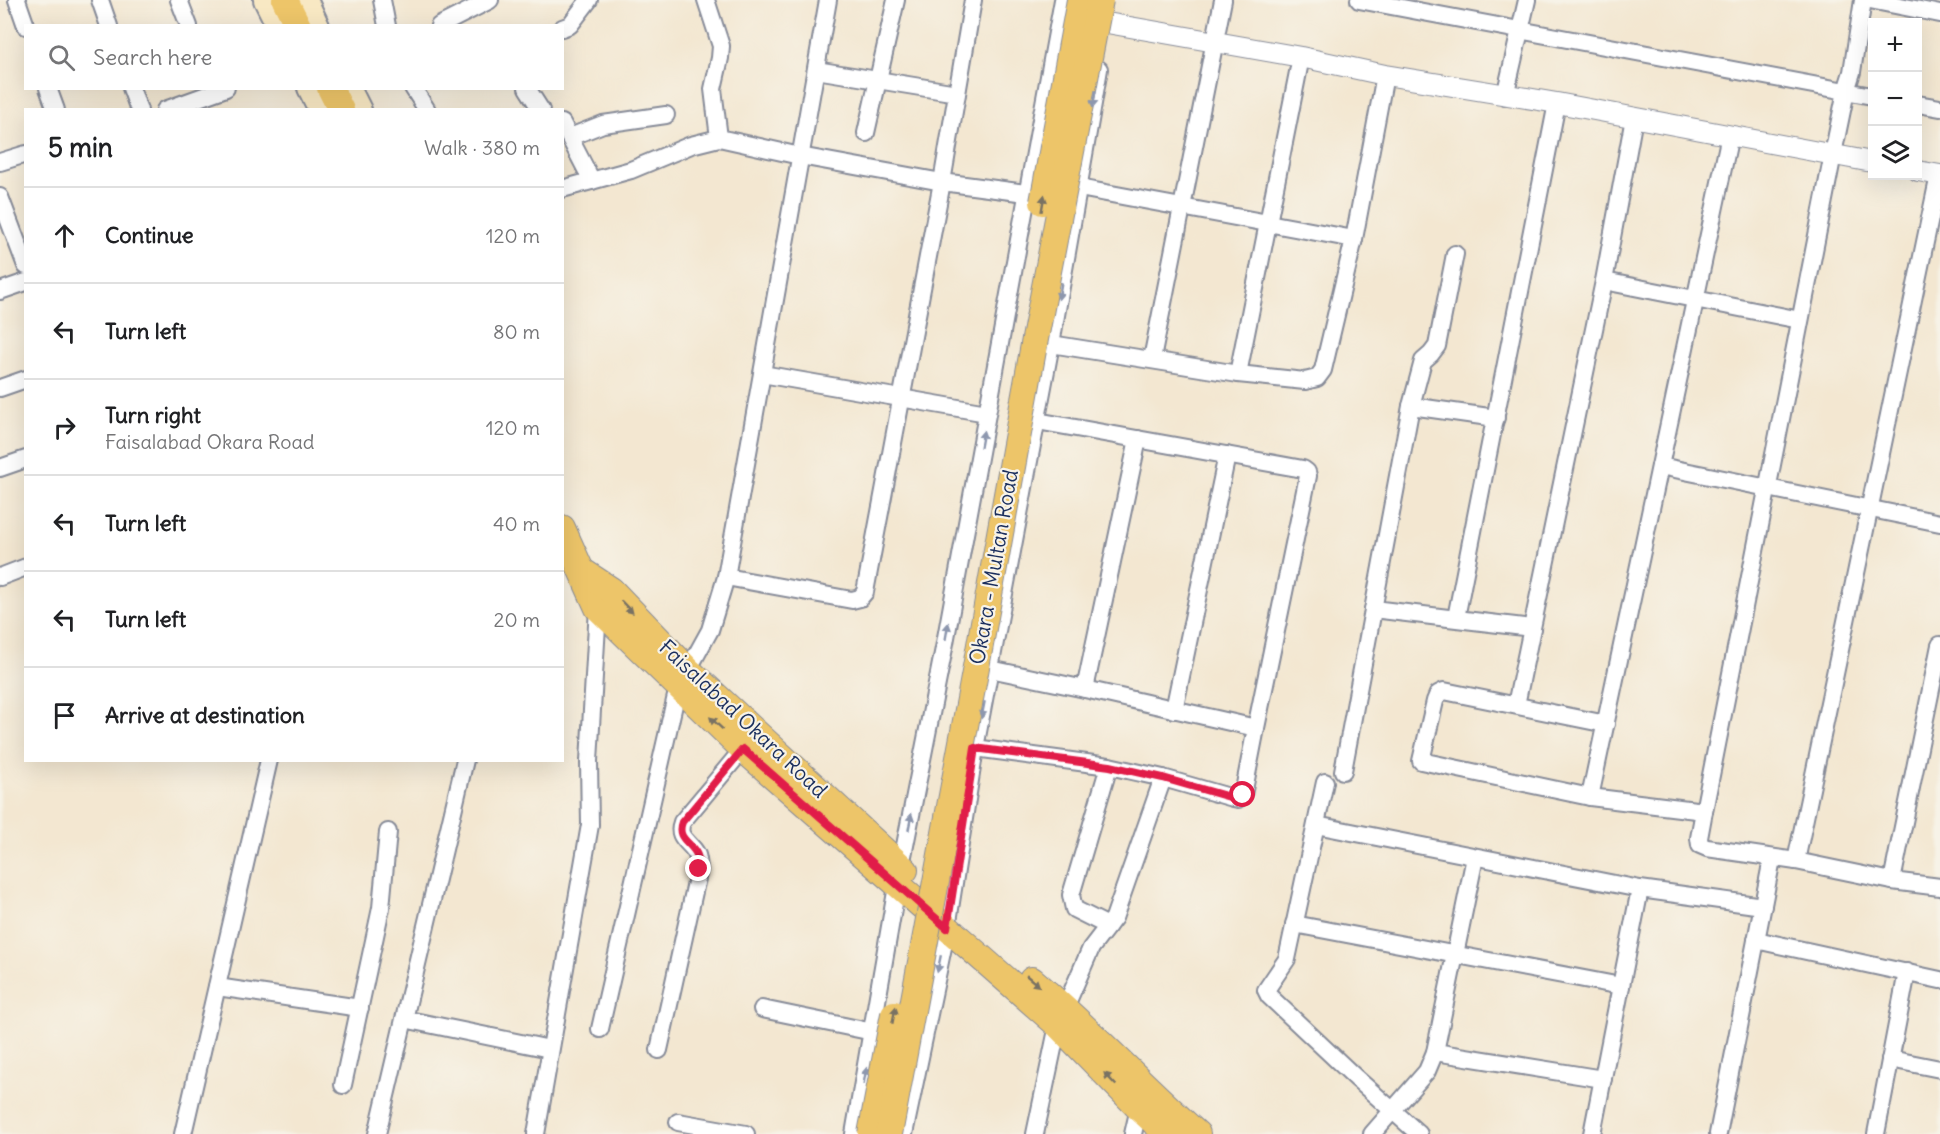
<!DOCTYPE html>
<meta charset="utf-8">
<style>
body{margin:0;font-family:Delius,sans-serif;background:#f6f6f6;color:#202124}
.controls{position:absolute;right:18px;top:18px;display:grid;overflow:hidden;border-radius:0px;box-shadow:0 6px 24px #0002}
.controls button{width:54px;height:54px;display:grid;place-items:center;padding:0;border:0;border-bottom:2px solid #e0e0e0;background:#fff;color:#202124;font:30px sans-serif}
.stop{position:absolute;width:18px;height:18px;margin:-14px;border:4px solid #e11d48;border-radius:50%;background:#fff}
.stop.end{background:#e11d48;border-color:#fff;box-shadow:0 2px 6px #0008}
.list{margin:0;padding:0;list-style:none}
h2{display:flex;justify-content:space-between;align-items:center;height:78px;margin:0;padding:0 24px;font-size:26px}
h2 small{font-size:20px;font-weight:400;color:#757577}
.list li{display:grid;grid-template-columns:39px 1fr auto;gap:18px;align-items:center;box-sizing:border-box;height:96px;padding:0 24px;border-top:2px solid #e0e0e0}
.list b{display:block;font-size:22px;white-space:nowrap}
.list p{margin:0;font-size:20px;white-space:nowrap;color:#757577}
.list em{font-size:20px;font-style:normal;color:#757577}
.icon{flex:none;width:33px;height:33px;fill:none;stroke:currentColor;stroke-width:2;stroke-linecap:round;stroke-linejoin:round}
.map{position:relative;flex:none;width:1940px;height:1134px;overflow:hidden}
.search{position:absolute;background:#fff;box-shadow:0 6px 24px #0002;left:24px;top:24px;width:540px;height:66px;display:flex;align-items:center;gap:15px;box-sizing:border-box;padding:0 21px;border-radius:0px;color:#757577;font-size:22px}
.panel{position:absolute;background:#fff;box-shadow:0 6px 24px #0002;left:24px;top:108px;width:540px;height:654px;border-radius:0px}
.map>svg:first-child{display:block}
</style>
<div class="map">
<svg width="1940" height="1134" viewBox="0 0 1940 1134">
<rect width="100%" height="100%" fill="#f7f3e8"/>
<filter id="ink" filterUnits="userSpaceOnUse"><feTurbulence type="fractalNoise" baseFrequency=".0167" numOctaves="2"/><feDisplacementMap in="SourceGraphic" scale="12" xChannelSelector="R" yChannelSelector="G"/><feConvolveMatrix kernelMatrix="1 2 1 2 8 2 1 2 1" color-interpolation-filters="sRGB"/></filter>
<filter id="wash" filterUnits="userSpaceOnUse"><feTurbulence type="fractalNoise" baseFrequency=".008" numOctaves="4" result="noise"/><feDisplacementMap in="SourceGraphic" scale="24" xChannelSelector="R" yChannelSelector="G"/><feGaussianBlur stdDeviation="1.35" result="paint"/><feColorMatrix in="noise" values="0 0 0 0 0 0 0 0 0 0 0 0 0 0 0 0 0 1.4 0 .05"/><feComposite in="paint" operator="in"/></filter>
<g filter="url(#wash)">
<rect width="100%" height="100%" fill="#f3e7d1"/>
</g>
<g filter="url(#ink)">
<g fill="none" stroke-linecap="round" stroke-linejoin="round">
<defs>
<g id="minor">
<polyline points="17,0 26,26"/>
<polyline points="100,0 109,26"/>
<polyline points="179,0 189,26"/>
<polyline points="382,0 387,26"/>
<polyline points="706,0 721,46 720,58 713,89 719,138"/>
<polyline points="1359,0 1872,96"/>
<polyline points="1870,0 1940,14"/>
<polyline points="439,26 490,0"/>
<polyline points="562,28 570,25 589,0"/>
<polyline points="816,70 957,93"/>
<polyline points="48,88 56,110"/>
<polyline points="131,88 139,110"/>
<polyline points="413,88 427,110"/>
<polyline points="527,88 541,110"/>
<polyline points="1505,96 1527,0"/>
<polyline points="1918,104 1940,108"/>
<polyline points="165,110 226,88"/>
<polyline points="562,123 592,181"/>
<polyline points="866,133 896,0"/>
<polyline points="570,137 603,124 666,115"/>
<polyline points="0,162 26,154"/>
<polyline points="1079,188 1354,239"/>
<polyline points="562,189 631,170 691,145 719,138 800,156 942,182 1026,193"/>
<polyline points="0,197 26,266"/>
<polyline points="1604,281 1800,320"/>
<polyline points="0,291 26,282"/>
<polyline points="1051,344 1238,374 1305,381 1317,378 1323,370 1354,239 1385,75"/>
<polyline points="1152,359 1223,0"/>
<polyline points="762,374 987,413"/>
<polyline points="1238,374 1301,57"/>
<polyline points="0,388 26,379"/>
<polyline points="1411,406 1496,418"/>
<polyline points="1037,421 1303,469 1307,472 1308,476 1256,728"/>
<polyline points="1660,466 1940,523"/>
<polyline points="0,468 26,459"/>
<polyline points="0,577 26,567"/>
<polyline points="726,577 852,600 860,598 865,592 942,182 973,0"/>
<polyline points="1373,609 1532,628"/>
<polyline points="1456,618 1557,103"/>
<polyline points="990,669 1085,689 1138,439"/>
<polyline points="688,670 710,630 726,577 828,0"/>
<polyline points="1516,705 1604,281 1634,118"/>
<polyline points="1174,710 1227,455"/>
<polyline points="1606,724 1444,691 1438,694 1435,701 1421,761 1590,797 1704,811 1699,838 1700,845 1707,848 1796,861 1892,881 1940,887"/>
<polyline points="975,748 1109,766 1163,778 1233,798 1238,799 1243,795 1256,728 1085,689"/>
<polyline points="1343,771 1411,406 1423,361 1431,354 1437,346 1455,254"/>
<polyline points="1325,782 1287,959 1266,990 1269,996 1356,1078 1419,1134"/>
<polyline points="1590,797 1730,135"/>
<polyline points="1704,811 1833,154 1846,91 1852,72 1863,0"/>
<polyline points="1316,825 1640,889 1763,906"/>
<polyline points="1796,861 1939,175"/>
<polyline points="1892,881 1940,645"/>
<polyline points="1294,924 1621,986"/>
<polyline points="1108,926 1074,909 1071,895 1109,766"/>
<polyline points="1756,940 1940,980"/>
<polyline points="217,987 360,1008"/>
<polyline points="1065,1008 1091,948 1114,918 1163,778"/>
<polyline points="762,1009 873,1032"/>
<polyline points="404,1019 550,1049"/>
<polyline points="600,1029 678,687"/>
<path d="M 659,1050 L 699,869 C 698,863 699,858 696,853 C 689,841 676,838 682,822 L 743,749"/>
<polyline points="1435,1052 1603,1079"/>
<polyline points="1890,1059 1940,1069"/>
<polyline points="343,1085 381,908 388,832"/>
<polyline points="678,1122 746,1134"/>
<polyline points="183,1134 269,760"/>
<polyline points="377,1134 465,760"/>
<polyline points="536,1134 590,825 589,761 598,608"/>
<polyline points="854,1134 897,886 945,643 1063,0"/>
<polyline points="904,1134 947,928 975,748 1051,344 1099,69"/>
<polyline points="1035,1134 1058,1025"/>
<polyline points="1133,1134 1139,1108"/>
<polyline points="1372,1134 1427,1071 1435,1052 1475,857"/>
<polyline points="1592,1134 1640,889"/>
<polyline points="1718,1134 1772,859"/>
<polyline points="1876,1134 1907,972"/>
</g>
<g id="tertiary">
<polyline points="1107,23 1301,57 1385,75 1557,103 1872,162"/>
<polyline points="1918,171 1940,175"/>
</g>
<g id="secondary">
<polyline points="265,0 278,26"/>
<polyline points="306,0 318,26"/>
<polyline points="309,88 320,110"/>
<polyline points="349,88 360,110"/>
</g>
<g id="primary">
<polyline points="285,0 298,26"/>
<polyline points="330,88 341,110"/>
<polyline points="562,528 598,608 743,749 1058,1025 1139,1108 1167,1134"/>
<polyline points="582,571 611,590 688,670 905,870"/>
<path d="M 1032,980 C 1090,1029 1141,1084 1197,1134"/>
</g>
</defs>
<use href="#minor" stroke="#878b98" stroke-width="20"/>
<use href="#tertiary" stroke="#878b98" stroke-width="22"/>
<use href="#secondary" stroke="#878b98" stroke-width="26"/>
<use href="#primary" stroke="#878b98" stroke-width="28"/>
<use href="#minor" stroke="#fff" stroke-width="16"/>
<use href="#tertiary" stroke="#fff" stroke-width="20"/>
<use href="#secondary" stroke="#f8e8c3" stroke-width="22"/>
<use href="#primary" stroke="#edc569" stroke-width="26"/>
<defs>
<g id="primary-bridge">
<polyline points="1043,202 1080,0"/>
<polyline points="871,1134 894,1014"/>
<polyline points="889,1134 976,667 1035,339 1100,0"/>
</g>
</defs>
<use href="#primary-bridge" stroke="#878b98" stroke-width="28" stroke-linecap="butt"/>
<use href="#primary-bridge" stroke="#edc569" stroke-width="26"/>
</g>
<defs><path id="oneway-solid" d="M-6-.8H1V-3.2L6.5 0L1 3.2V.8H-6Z" transform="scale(1.5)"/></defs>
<g fill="#8d97ae">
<use href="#oneway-solid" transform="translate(1094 99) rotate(100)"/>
<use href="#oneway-solid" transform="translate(1060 291) rotate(100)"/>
<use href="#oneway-solid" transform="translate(982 439) rotate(-80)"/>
<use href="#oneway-solid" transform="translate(947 631) rotate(-80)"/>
<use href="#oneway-solid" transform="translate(983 710) rotate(101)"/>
<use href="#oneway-solid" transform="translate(910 822) rotate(-79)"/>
<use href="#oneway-solid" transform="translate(939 964) rotate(102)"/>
<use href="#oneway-solid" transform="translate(865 1076) rotate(-80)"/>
</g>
<g fill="#797263">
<use href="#oneway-solid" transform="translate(1043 203) rotate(-80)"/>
<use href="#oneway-solid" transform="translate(627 607) rotate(46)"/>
<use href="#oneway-solid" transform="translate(716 723) rotate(-137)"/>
<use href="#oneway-solid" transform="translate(1033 981) rotate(40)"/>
<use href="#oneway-solid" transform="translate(894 1015) rotate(-79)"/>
<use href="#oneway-solid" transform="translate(1110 1079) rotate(-134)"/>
</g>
</g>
<g fill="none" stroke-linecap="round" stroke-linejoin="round" filter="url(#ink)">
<path stroke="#e11d48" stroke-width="8" d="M 699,869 C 698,863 699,858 696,853 C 689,841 676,838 682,822 L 743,749 L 947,928 L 975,748 L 1110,766 L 1163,778 L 1233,798 L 1238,799 L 1243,795"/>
</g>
<g text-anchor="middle" stroke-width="4.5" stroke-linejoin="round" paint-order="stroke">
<g font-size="21" fill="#1b2f5e" stroke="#f7f3e8">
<text transform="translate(994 567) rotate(-80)" y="7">Okara - Multan Road</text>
<text transform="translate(743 719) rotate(43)" y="7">Faisalabad Okara Road</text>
</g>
</g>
</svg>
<div class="controls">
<button>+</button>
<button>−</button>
<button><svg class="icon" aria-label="layers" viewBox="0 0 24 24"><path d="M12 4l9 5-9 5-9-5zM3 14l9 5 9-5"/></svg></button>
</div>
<div class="stop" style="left:1243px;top:795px"></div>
<div class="stop end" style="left:699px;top:869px"></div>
<div class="search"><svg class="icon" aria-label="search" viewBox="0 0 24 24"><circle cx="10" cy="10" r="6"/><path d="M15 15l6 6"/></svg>Search here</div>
<section class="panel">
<h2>5 min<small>Walk · 380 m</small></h2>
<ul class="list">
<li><svg class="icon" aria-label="ahead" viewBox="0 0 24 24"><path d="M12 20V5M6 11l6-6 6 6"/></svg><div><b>Continue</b></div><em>120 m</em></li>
<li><svg class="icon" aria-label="left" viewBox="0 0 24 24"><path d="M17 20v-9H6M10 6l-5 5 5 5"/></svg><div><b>Turn left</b></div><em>80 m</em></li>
<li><svg class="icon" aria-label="right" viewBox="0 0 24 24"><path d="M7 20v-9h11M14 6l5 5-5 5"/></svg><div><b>Turn right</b><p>Faisalabad Okara Road</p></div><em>120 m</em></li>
<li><svg class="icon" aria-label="left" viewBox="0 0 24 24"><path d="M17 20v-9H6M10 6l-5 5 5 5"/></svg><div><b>Turn left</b></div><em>40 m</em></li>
<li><svg class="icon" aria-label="left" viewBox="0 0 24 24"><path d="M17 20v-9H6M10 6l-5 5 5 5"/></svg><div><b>Turn left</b></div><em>20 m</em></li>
<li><svg class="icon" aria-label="arrive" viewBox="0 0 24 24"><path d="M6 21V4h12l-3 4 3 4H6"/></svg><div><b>Arrive at destination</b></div></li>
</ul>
</section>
</div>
